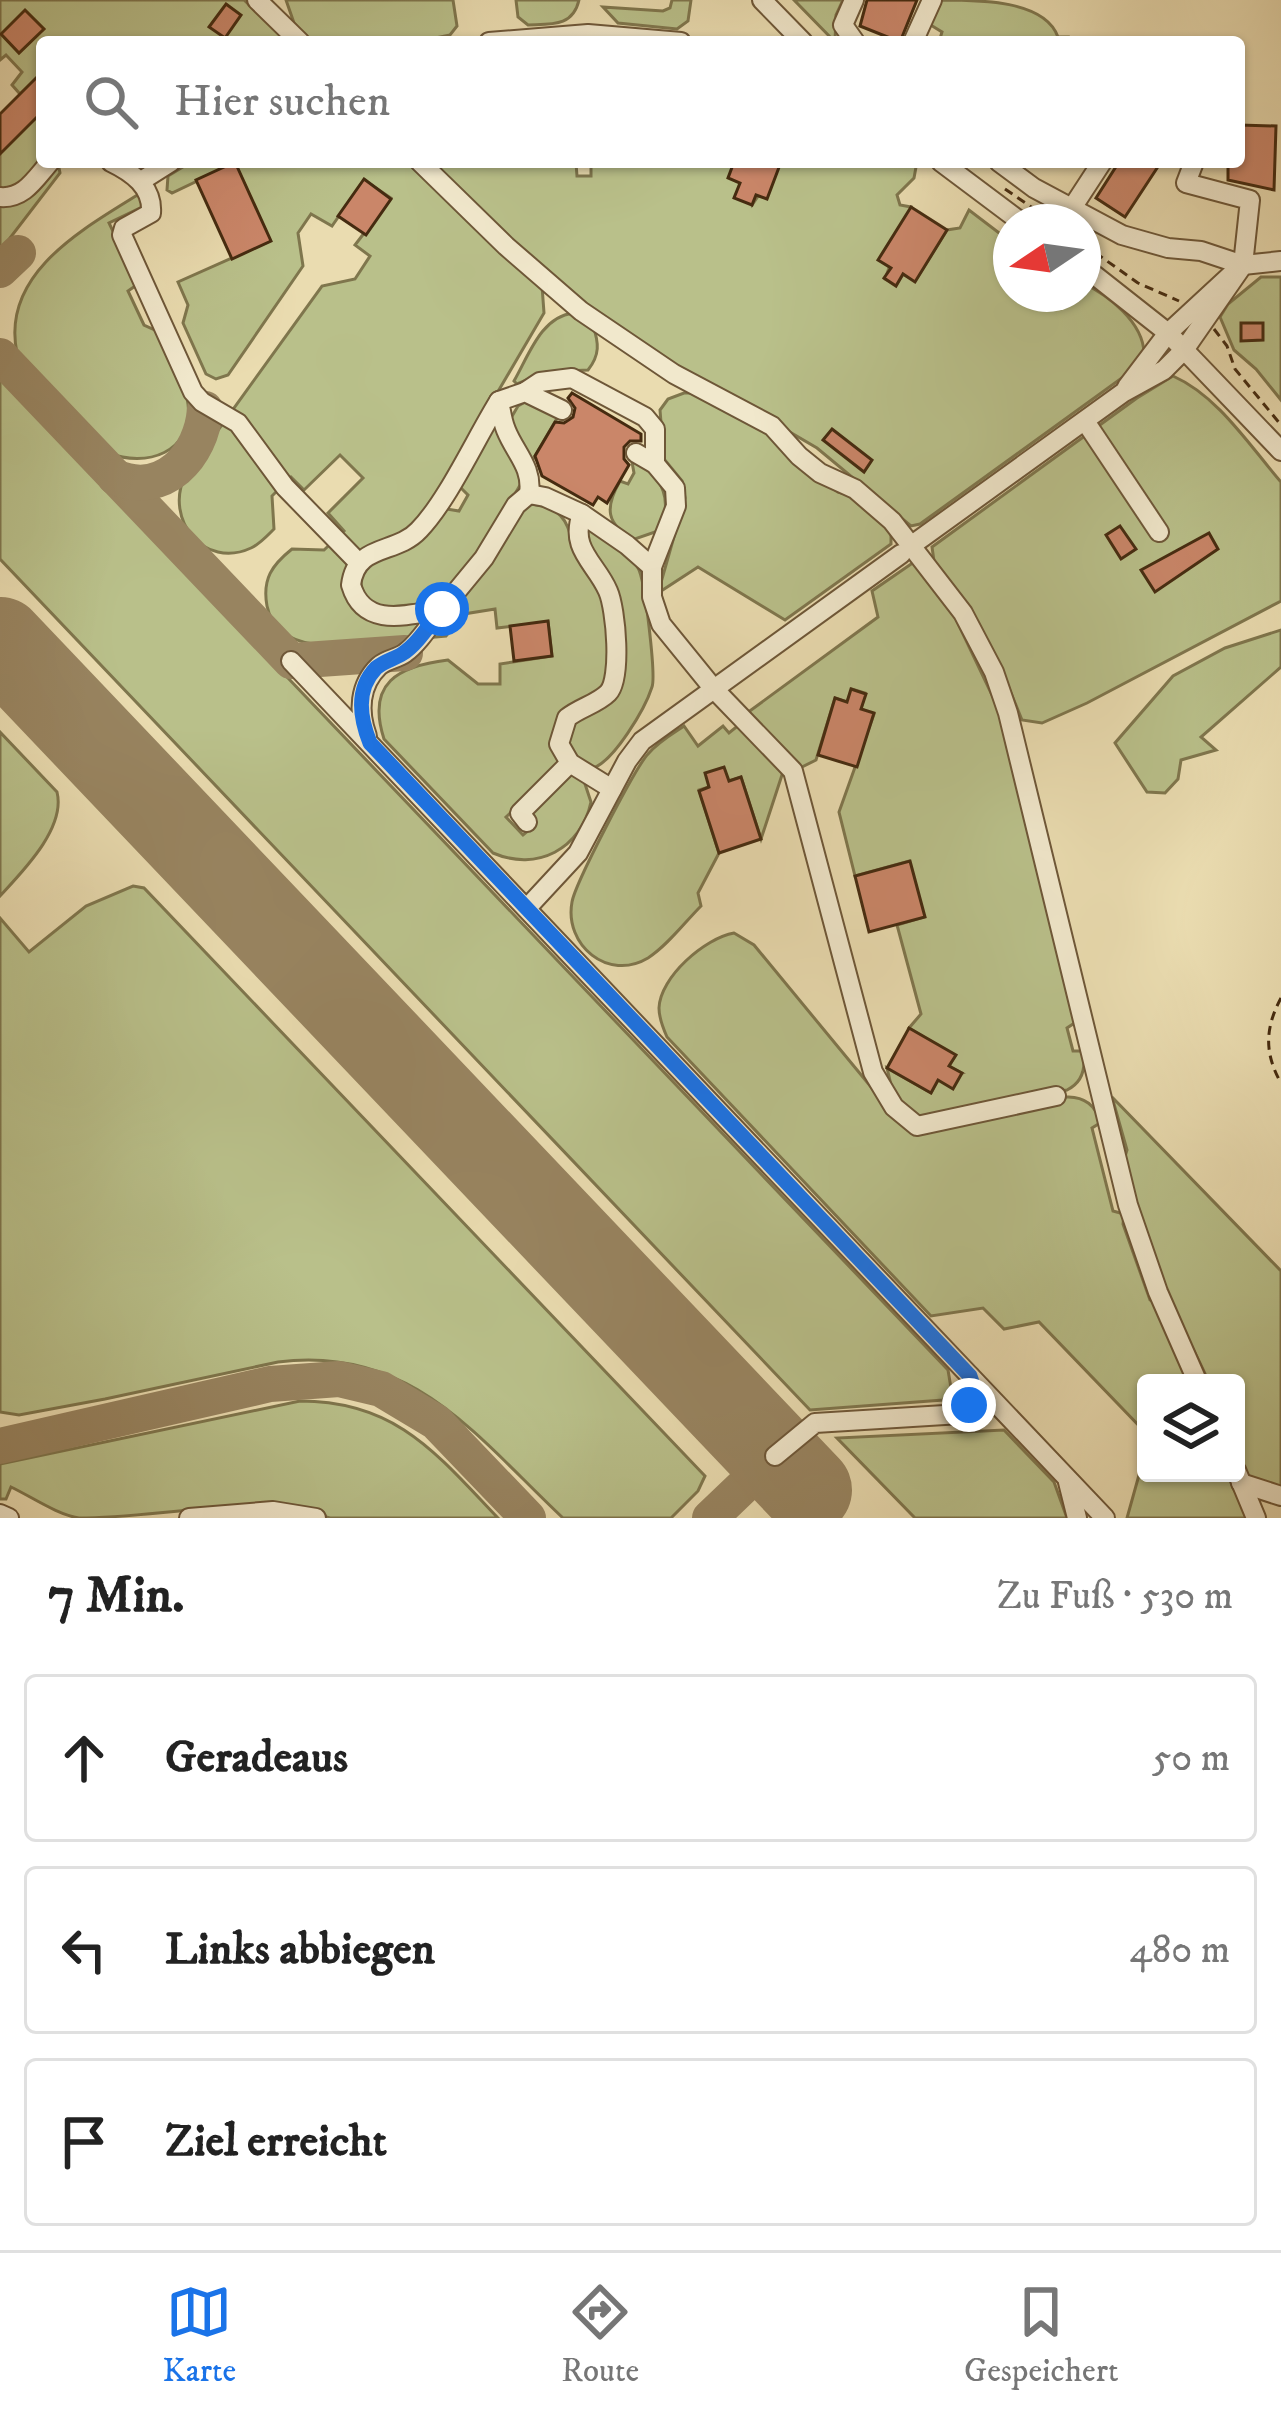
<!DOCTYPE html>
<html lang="de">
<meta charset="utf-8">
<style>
body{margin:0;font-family:"IM FELL DW Pica",serif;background:#f6f6f6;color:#222}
.controls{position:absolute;right:36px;bottom:36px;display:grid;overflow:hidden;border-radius:12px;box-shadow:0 3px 9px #0004}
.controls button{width:108px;height:108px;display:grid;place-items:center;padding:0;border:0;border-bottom:3px solid #e0e0e0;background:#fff;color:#222;font:60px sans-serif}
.compass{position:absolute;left:993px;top:204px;width:108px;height:108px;border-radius:50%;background:#fff;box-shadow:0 3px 9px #0004;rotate:257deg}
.stop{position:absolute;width:36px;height:36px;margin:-27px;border:9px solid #1a73e8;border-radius:50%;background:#fff}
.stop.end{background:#1a73e8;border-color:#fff;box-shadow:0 3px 12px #0008}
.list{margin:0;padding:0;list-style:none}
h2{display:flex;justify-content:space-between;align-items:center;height:156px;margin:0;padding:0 48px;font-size:51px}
h2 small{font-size:39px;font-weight:400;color:#767676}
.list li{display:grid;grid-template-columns:78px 1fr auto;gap:36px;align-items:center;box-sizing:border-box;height:168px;margin:0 24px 24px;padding:0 24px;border:3px solid #e0e0e0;border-radius:12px}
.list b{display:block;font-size:45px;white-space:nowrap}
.list em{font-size:39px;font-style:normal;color:#767676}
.icon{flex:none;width:66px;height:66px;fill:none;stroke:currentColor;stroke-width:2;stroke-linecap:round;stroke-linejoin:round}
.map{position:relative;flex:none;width:1281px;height:1518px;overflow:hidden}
.search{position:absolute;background:#fff;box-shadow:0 3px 9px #0004;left:36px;right:36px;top:36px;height:132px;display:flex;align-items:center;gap:30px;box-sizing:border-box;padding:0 42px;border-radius:12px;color:#767676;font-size:45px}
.sheet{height:732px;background:#fff}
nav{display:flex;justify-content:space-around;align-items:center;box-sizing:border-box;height:168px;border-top:3px solid #e0e0e0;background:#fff;font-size:33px;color:#767676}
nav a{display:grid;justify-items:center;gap:6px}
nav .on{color:#1a73e8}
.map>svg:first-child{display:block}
</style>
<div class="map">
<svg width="1281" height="1518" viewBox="0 0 1281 1518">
<rect width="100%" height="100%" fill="#eadcb0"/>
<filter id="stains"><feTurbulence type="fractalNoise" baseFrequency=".00167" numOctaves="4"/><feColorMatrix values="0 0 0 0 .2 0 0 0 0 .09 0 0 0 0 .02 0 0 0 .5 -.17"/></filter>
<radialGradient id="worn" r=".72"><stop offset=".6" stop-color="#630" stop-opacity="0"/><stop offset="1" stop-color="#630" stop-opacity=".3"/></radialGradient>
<g fill="#b9c08a" stroke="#7f764d" stroke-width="3">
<polygon points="0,0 244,0 289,42 42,42 42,82 37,78 20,94 12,85 22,72 6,55 0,60"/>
<polygon points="286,0 453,0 457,26 450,35 416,42 309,42 294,23"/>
<path d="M 516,0 L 579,0 C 573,27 551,24 528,25 L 518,17 Z"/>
<polygon points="672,0 691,0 688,21 677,29 618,23 603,7 663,11 670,8"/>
<polygon points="794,0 843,0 836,15 835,42"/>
<path d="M 940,0 C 980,0 1045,0 1058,37 L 1068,37 L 1067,42 L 939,42 L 942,32 L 929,24 Z"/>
<polygon points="42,112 42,162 22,185 0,191 0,151"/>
<path d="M 191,162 L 411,162 L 542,286 L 544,313 L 421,523 L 344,587 C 356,629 394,615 430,614 L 409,639 C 367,642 279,664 267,606 C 262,579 272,565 292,549 L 324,550 L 344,531 L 328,513 L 363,478 L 340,455 L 304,490 L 291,477 L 272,496 L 274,529 C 267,536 260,544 251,548 C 204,570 164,519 185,476 L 322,286 L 355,279 L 370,256 L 355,245 L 391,198 L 364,180 L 332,226 L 311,214 L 298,233 L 303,266 L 228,375 L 216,379 L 206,374 L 183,323 L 188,305 L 178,282 L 270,241 L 235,163 L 172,193 L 167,190 L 168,176 Z"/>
<path d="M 429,162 L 576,163 L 577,176 L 591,176 L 591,163 L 734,162 L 752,205 L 781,162 L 911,162 L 916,167 L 914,178 L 897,195 L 900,205 L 911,207 L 885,279 L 896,285 L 903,274 L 915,281 L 947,230 L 960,228 L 969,210 L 1011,242 L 1011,294 L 1083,294 L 1083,283 C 1109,296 1143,322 1144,353 L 1126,375 L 920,524 L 911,526 L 817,448 L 658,355 L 565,289 Z"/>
<polygon points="58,163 60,173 0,251 0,203"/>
<path d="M 139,194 L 144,206 L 109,223 L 138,284 L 128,291 L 144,325 L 159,332 C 169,354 185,380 188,404 C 194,453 145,468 109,453 L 17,353 C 0,273 85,228 139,194 Z"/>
<polygon points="1261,277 1281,277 1281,400 1256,369 1234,350 1220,317 1228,304"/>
<path d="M 573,313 L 593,326 C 599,343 600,355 588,370 L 546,372 L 517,384 L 514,381 C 529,355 541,317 573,313 Z"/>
<polygon points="0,376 948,1370 951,1388 943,1400 810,1410 0,559"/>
<path d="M 1173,376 C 1218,396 1249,445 1281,482 L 1281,601 L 1087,703 L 1042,723 L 1022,720 L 998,661 L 934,561 L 932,547 L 1137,398 Z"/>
<polygon points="684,393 693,393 768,433 787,456 838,492 853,496 891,531 891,544 785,620 698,567 658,593 685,498 682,481 664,459 660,410 668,399"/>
<polygon points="527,401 559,415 532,461 518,438 511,418 518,406"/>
<polygon points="496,428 523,480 479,556 439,602 378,608 363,594 360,578 379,553 441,508 459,511 468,495 460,487 489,429"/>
<path d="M 636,461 C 663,477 674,502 658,531 L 635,539 C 605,525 605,507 620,481 L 628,484 L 634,473 L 632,462 Z"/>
<path d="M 528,504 C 572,507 566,530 580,562 C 585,574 596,581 602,593 C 612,615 611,664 607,687 L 572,707 L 556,770 L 506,817 L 523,835 L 535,825 L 527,815 L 561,777 L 574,773 L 584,781 L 591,802 C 581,849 537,872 493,853 L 384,739 C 366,683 398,666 448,660 L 478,684 L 500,684 L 500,664 L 552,656 L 548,622 L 497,628 L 495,609 L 464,614 L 446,636 L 425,638 L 508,522 Z"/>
<path d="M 590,524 C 605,537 629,551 638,568 C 645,579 656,676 652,687 C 645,709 614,761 593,768 L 578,762 L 565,741 L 578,715 L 616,692 L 599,566 L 585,534 Z"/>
<path d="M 914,562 L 954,615 L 1002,716 L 1076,1022 L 1067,1028 L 1073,1051 L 1083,1051 C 1086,1067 1083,1082 1067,1090 L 916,1117 L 893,1093 L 887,1068 L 931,1093 L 938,1080 L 962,1073 L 949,1066 L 955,1056 L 909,1028 L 921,1014 L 897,925 L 924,917 L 909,861 L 855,876 L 839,812 L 874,714 L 861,709 L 865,693 L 852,689 L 847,702 L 835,698 L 816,760 L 798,769 L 747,713 L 878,617 L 872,591 Z"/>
<polygon points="1281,630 1281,667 1201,737 1216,750 1181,760 1178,779 1165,793 1147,792 1115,743 1173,676 1225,648"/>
<path d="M 740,724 L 787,773 L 782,775 L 761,839 L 741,777 L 699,790 L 719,853 L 698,893 L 701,906 C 685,922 667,946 648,958 C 608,982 564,945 572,902 C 575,884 635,768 648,754 C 658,742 672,734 684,726 L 698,746 L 723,726 L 729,733 Z"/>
<path d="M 0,732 L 57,792 C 66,828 23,871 0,896 Z"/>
<path d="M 133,886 L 144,888 L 705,1476 L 698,1491 L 671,1518 L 563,1518 C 476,1436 411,1345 278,1362 L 105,1399 L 19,1415 L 0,1412 L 0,918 L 29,952 L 86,906 Z"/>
<path d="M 734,933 L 754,945 L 881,1099 L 935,1129 L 1066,1097 C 1084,1096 1097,1106 1100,1123 L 1092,1128 L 1113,1211 L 1124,1214 L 1123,1224 L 1150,1300 L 1157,1303 L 1191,1383 L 1146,1383 L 1146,1433 L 1039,1322 L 1004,1329 L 983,1308 L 931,1316 L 667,1037 C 663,1028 659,1018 659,1008 C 660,977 705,938 734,933 Z"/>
<path d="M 1112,1097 L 1281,1271 L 1281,1491 L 1252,1481 L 1238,1465 L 1236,1383 L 1209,1383 C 1196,1351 1177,1323 1164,1290 C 1147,1249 1137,1205 1123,1163 L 1127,1150 Z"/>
<path d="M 300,1401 C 396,1401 436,1453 498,1518 L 330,1518 C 247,1493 163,1518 79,1518 C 58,1515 32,1497 11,1487 L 6,1499 L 0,1499 L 0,1464 Z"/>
<polygon points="1004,1430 1054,1482 1067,1518 915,1518 837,1438"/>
<polygon points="1146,1450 1146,1473 1230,1473 1249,1518 1127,1518"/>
</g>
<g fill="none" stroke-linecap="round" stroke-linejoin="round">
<g stroke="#988460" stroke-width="36">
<polyline points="0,270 18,253"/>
<polyline points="0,356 291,661 405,653"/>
<path d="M 115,477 C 163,498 202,456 205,409"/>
<polyline points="0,1446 270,1384 339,1379 381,1389 436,1422 528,1518"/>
<polyline points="710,1518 775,1456"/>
</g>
<polyline stroke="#988460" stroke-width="90" points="0,642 807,1490"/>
</g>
<g fill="#ca8669" stroke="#452b10" stroke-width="3">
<polygon points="867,0 917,0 900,42 860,26"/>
<polygon points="226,4 241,15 225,38 209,27"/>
<polygon points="25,10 44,29 19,53 1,34"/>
<polygon points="37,77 42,82 42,112 0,154 0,114"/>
<polygon points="1239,125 1276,126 1274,190 1228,180 1228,162 1239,162"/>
<polygon points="235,162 271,241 232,259 196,180"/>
<polygon points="734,162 781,162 767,199 756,195 752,205 734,198 740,183 728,178"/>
<polygon points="1119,162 1161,162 1125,217 1096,198"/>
<polygon points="364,179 391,199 366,235 338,216"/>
<polygon points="911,207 947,230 915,282 903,274 896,286 884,278 891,268 878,260"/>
<polygon points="1241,323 1263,323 1263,340 1241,341"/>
<polygon points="572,393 641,434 641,441 630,441 624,447 624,459 629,465 607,503 598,497 593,505 542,476 535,456 555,422 564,423 573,417 575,408 568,398"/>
<polygon points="832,429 872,460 864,472 823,440"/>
<polygon points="1120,526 1136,549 1121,559 1106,535"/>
<polygon points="1209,533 1218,549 1155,592 1141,570"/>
<polygon points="548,621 552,656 514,661 510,626"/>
<polygon points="851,689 866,694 861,709 874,713 857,767 818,755 835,698 847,702"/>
<polygon points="724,767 729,781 741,777 761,839 719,853 699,791 709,787 705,773"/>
<polygon points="910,861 925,917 869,932 855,876"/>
<polygon points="909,1028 956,1055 949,1066 962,1073 953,1089 938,1080 931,1093 887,1068"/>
</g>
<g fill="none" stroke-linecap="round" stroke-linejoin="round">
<defs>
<g id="minor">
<polyline points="257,0 300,42"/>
<polyline points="762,0 803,42"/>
<polyline points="854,0 843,25 855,42"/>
<polyline points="489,42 588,34 681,42"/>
<polyline points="913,42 932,0"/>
<path d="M 111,162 C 132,172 153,187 151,213 L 124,228 L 122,235 L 193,392 L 202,402 L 238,423 L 285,487 L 358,562"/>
<polyline points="420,162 506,246 581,311 674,374 772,426 799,456 820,473 855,489 892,521 963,613 994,672 1008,713 1128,1205 1158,1292 1198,1383"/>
<polyline points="941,162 1021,222"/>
<polyline points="999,162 1034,188 1122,235 1168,248 1201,251 1243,265 1281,261"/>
<polyline points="141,181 171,162"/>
<path d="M 0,197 C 24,199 35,179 50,162"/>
<polyline points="1072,208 1102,162"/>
<polyline points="1083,266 1168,333 1281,451"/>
<polyline points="1127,387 1168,333 1234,272"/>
<polyline points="525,392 540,382 572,378 645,417 655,429 655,464"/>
<path d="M 499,401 C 476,438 448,500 419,530 C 396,555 356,543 351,585 C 364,629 407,615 442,609 L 484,558 L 516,505 L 529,494 L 545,497 L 582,514 C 569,549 596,563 608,591 C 616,609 622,679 608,693 C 597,704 579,708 567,718 L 559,744 L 570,763 L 612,789"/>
<polyline points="1085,421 1159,532"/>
<polyline points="636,453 655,464 675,488 676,506 652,567 652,597 661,624 713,688 793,771 873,1072 894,1107 917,1126 1056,1096"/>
<path d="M 529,494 C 533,467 515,453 506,430 C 502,421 501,410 499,401 L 525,392 L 562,410"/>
<polyline points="582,514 627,545 652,567"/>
<polyline points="912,545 1124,392 1164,370 1184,350 1243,265 1250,200 1186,183 1194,162"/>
<polyline points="291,661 1105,1518"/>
<path d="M 367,736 C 358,712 359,685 379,666 C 387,659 397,659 405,653 C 419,643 431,623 442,609"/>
<polyline points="527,822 520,813 570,763"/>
<polyline points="527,908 578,853 627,761 642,741 901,554"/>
<polyline points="775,1456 815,1423 961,1414 973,1397 970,1376"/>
<polyline points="1236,1470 1256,1518"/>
<polyline points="1068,1482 1077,1518"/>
<polyline points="1241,1483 1281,1496"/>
<polyline points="0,1514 9,1518"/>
<polyline points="189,1518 273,1511 316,1518"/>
</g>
</defs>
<use href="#minor" stroke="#6e5738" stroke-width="22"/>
<g stroke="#452b10" stroke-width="3" stroke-dasharray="9 6" stroke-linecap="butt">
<polyline points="1005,189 1053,222"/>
<polyline points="1083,244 1138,283 1179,301"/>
<polyline points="1214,329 1227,346 1235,369 1281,425"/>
<path d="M 1281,998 C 1265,1028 1264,1053 1281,1083"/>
</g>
<use href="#minor" stroke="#f1e8cc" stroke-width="18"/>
</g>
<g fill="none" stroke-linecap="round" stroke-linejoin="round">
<path stroke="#1a73e8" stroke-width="15" d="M 442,609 C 430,623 418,644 402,654 C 394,659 384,661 376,668 C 355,690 360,718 370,743 L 970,1376 L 974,1388 L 969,1405"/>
</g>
<rect width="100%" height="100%" filter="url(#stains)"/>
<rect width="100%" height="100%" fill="url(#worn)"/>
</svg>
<div class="controls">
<button><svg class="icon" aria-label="layers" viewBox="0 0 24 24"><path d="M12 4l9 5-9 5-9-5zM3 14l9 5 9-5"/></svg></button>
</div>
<svg class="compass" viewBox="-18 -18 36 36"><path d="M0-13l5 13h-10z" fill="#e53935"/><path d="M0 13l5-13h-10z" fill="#767676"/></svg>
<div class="stop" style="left:442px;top:609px"></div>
<div class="stop end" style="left:969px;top:1405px"></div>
<div class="search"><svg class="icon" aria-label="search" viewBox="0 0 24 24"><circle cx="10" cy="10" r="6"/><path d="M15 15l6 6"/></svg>Hier suchen</div>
</div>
<section class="sheet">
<h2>7 Min.<small>Zu Fuß · 530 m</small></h2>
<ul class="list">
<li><svg class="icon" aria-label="ahead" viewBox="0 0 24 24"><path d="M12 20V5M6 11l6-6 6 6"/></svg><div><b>Geradeaus</b></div><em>50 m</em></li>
<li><svg class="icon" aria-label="left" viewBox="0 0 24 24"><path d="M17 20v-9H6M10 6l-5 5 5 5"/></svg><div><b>Links abbiegen</b></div><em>480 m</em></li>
<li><svg class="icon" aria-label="arrive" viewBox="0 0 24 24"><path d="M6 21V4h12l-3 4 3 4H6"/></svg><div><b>Ziel erreicht</b></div></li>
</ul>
</section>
<nav>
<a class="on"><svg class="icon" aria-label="map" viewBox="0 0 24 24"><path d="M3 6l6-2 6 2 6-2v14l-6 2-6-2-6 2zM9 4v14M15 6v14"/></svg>Karte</a>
<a><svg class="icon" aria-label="directions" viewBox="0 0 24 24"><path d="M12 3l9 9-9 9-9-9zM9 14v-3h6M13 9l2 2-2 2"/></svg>Route</a>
<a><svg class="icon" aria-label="saved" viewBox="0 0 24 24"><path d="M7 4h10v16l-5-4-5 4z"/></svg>Gespeichert</a>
</nav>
